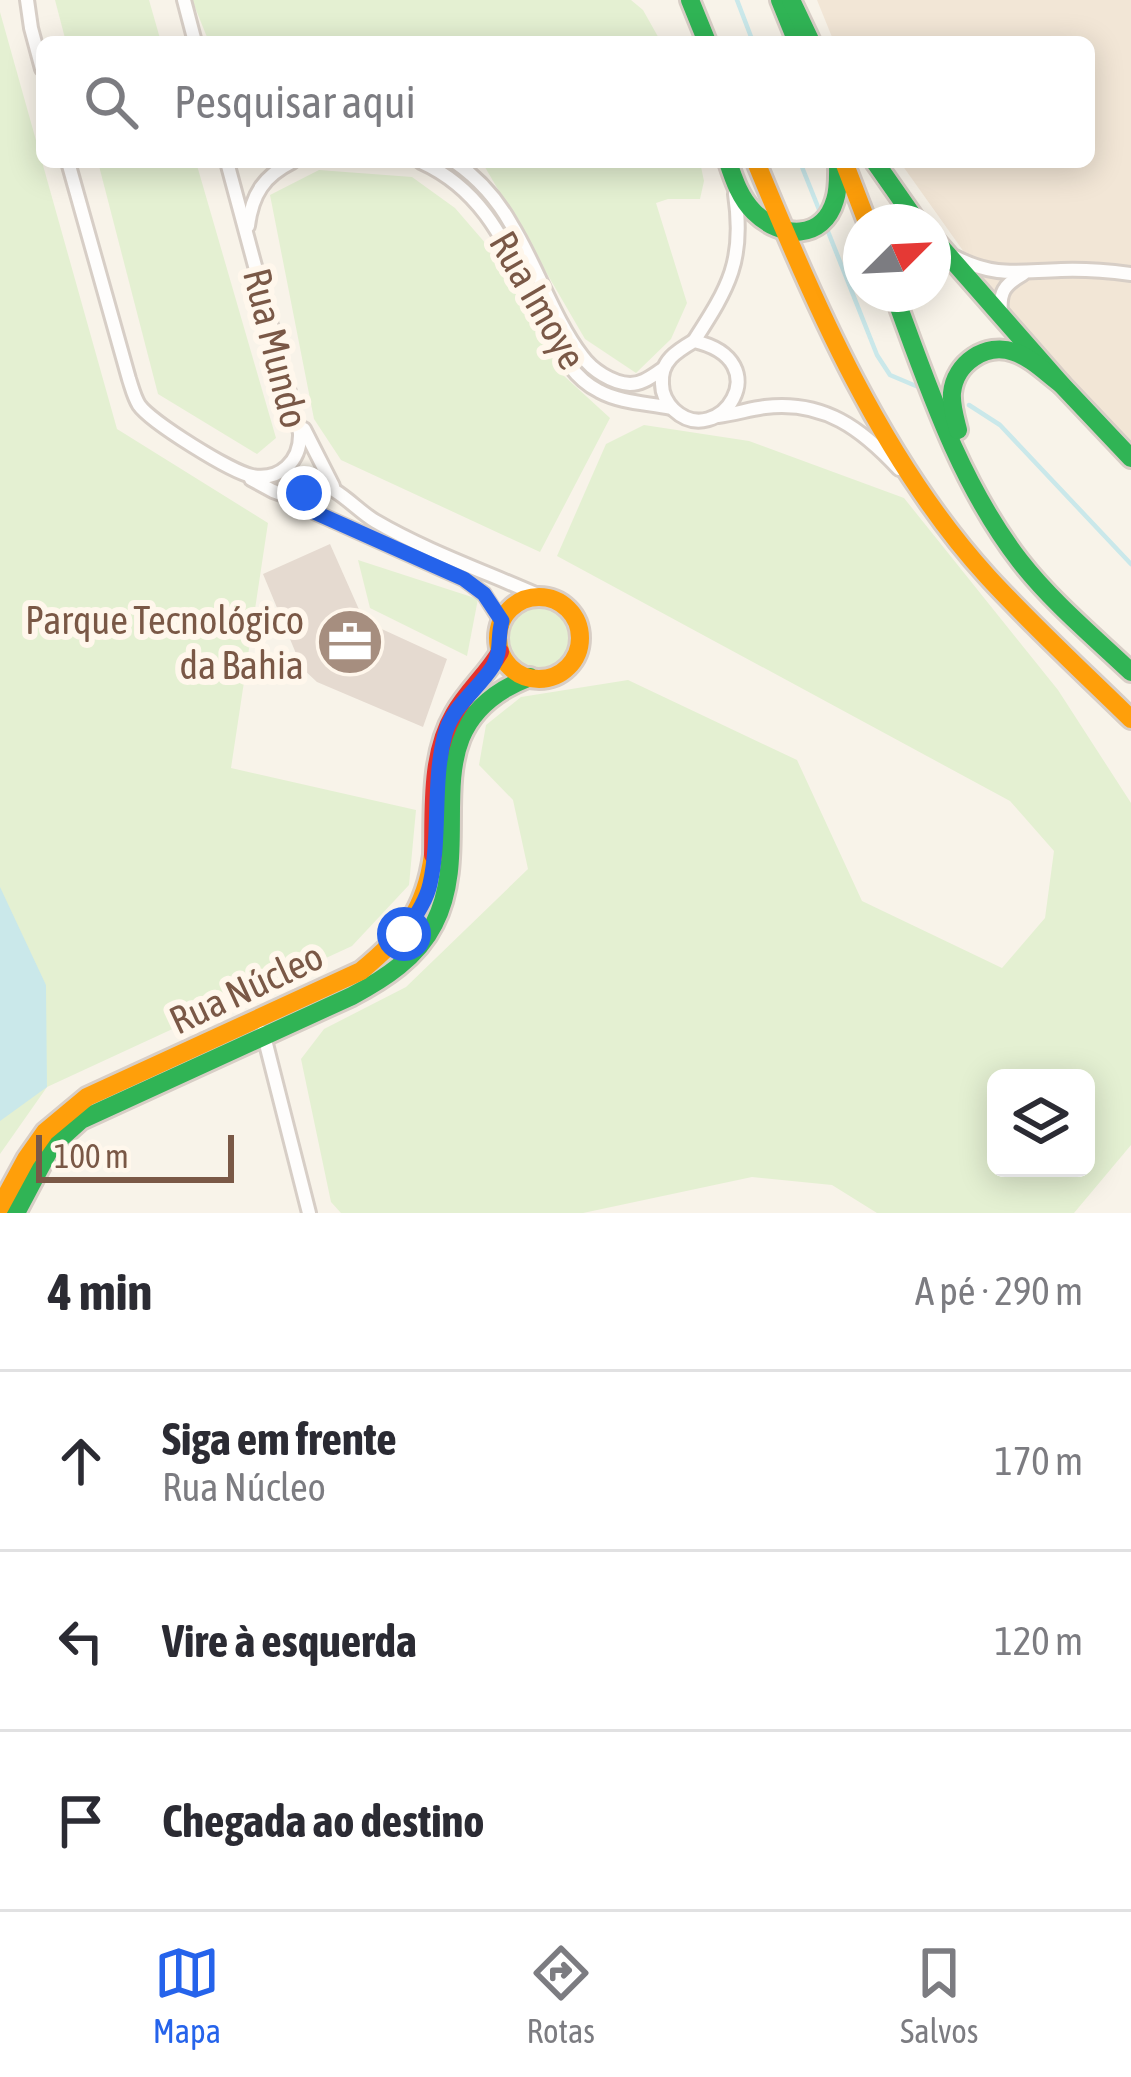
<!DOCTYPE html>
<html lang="pt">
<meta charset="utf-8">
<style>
body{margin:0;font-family:"Asap Condensed",sans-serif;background:#f2f2f3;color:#2b2b33}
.controls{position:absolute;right:36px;bottom:36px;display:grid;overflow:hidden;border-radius:18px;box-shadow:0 6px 30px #0003}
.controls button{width:108px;height:108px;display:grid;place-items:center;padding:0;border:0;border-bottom:3px solid #e1e1e2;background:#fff;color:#2b2b33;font:60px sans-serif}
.compass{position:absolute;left:843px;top:204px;width:108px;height:108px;border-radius:50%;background:#fff;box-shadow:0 6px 30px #0003;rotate:66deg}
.scale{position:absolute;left:36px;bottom:30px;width:198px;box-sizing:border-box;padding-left:12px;border:6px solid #7a5846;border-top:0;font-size:33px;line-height:42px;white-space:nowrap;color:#7a5846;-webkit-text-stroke:9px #fff7ec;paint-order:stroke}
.stop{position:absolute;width:36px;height:36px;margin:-27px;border:9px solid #2563eb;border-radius:50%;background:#fff}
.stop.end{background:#2563eb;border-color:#fff;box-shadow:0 3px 12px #0008}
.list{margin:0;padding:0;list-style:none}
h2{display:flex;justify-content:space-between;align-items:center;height:156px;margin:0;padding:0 48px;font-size:51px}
h2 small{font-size:39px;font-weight:400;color:#7c7c81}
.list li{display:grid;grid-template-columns:78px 1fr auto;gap:36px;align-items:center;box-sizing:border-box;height:180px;padding:0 48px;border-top:3px solid #e1e1e2}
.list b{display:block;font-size:45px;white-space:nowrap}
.list p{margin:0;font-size:39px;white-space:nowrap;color:#7c7c81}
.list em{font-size:39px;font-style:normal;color:#7c7c81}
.icon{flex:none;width:66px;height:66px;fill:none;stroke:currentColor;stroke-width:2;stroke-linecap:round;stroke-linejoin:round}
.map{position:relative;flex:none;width:1131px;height:1213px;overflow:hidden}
.search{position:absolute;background:#fff;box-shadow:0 6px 30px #0003;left:36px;right:36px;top:36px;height:132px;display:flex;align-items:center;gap:30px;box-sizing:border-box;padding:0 42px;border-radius:18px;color:#7c7c81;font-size:45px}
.sheet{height:696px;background:#fff}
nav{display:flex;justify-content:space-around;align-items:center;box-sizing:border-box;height:168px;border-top:3px solid #e1e1e2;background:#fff;font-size:33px;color:#7c7c81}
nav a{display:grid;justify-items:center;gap:6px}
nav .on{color:#2563eb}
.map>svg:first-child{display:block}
</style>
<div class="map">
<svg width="1131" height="1213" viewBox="0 0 1131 1213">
<rect width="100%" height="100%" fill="#f8f3e9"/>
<polygon fill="#f2e6d6" points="817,0 1131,0 1131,442 1003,307 900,162 1089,162 1089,42 834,42"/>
<g fill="#e4f0d2" fill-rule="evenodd">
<polygon points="55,0 149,0 161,42 66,42"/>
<polygon points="192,0 631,0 643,10 661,42 209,42"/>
<polygon points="0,12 117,429 268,523 231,768 416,810 409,885 352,946 47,1087 0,1154"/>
<polygon points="98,162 196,162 276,438 257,454 158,394"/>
<polygon points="482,162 700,162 704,181 700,199 668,199 656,203 687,303 671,339 636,373 585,339"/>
<polygon points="319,170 412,177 455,208 493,252 563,375 610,418 540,552 341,460 314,419 270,195"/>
<path d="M 644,425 L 749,441 L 904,498 L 1058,690 L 1131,803 L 1131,1145 L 1074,1213 L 877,1213 L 832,1185 L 752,1177 L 583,1213 L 341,1213 L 331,1202 L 301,1059 L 324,1029 L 406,987 L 528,869 L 513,800 L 479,765 L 486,725 L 521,697 L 628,680 L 797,760 L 862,901 L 1002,968 L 1045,918 L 1054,851 L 1010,801 L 557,556 L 606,444 ZM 996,1078 L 1086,1078 L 1086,1168 L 996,1168 Z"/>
<polygon points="358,560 478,599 467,656 370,608"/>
<circle cx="539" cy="637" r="33"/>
</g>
<polygon fill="#cae8ea" points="0,887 46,985 47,1087 0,1121"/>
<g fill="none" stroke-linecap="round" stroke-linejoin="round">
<g stroke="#cae8ea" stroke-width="4.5">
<polyline points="737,0 753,42"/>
<polyline points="800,162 820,212"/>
<polyline points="827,229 877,355 890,375 916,386"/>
<polyline points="969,405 1000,425 1131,564"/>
</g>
</g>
<polygon fill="#e5dad0" points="330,544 361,614 373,625 447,659 423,727 317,682 302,668 263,574"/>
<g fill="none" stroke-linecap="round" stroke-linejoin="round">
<defs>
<g id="street">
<polyline points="27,0 31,28 42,69"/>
<polyline points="184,0 195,42"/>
<path d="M 68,162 L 129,379 C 132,388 134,397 139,405 C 151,422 231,472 252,476 C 280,481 301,461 300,433 L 227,162"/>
<path d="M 421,162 C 494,195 511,262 547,328 C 560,352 573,378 599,391 C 621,403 648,403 671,408"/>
<path d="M 455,162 C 478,178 497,199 511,224 C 536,264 554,320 582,356 C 592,370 612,383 630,384 C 643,384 653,375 663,369"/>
<path d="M 248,226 C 252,194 264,176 292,162"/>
<path d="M 955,257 C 995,278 1019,271 1061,270 C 1085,269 1108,271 1131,274"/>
<path d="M 1001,314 C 999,292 1004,285 1023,274"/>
<path d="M 694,341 C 781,361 718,451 674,410 C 667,403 662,394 662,384 C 660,361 677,351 694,341 Z"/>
<path d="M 694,341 C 729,287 745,260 735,194"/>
<path d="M 718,416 C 734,414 750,409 765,407 C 824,400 862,429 899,469"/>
<polyline points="304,429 333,486"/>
<polyline points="251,479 273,491 306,503"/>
<path d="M 501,621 L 484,594 L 464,579 L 314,512 L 306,503 L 307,487 L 311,483 C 334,482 356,510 375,521 C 426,551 486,572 540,596"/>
<polyline points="263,1032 309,1213"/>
</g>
<g id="fast">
<polyline points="690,0 707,42"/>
<polyline points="780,0 797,42"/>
<polyline points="791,0 811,42"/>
<path d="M 728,162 C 734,180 740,198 754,212 C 781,239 823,241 835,200 C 839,188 838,174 838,162"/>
<polyline points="875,162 917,222"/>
<polyline points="933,238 1061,384 1131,458"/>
<path d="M 894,294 C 928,386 959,482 1020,561 C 1052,602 1093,636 1131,672"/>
<path d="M 958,430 C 955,418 951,405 952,393 C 955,363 986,342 1014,352 C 1032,358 1046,373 1061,384"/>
<path d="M 16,1213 L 51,1147 L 81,1120 L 352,996 C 384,979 417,958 434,924 C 479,836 404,725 530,677"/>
</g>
<g id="slow">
<path d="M 756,162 C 814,304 883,462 988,577 C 1033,626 1083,672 1131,719"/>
<polyline points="844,162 867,222"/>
<circle cx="539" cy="638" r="41"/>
<path d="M 0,1207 L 26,1159 L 45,1132 L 87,1097 L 361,971 C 403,936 425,912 433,855"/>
</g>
<path id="jam" d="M 433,855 C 434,810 430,755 454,714 C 467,691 487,674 500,652"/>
</defs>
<use href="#street" stroke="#d7cec6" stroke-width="18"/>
<use href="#fast" stroke="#d8cec6" stroke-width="24"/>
<use href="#slow" stroke="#d8cec6" stroke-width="24"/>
<use href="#jam" stroke="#d8cec6" stroke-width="24"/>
<use href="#street" stroke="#fefdfc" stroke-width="12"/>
<use href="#fast" stroke="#30b455" stroke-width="18"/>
<use href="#slow" stroke="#ff9f0a" stroke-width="18"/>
<use href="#jam" stroke="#e5322d" stroke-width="18"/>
</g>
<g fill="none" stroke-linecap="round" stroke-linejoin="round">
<path stroke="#2563eb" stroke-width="15" d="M 304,493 L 306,503 L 314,512 L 464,579 L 484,594 L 502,621 C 497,637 502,651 493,666 C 478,690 453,705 445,734 C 432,783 441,835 430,884 C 426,902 414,918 404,934"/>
</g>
<defs>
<symbol id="office-disc" viewBox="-11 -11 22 22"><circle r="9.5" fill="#a68e7f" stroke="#fff7ec"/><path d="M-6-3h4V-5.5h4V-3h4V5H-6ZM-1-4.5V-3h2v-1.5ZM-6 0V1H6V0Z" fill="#fff"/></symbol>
</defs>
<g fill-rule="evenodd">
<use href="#office-disc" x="312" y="604" width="76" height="76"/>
</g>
<g text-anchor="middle" stroke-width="12" stroke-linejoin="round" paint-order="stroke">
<g font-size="39" fill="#7a5846" stroke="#fff7ec">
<text transform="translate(538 300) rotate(60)" y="14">Rua Imoye</text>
<text transform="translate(276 348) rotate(76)" y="14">Rua Mundo</text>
<text transform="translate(246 988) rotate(-25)" y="14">Rua Núcleo</text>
</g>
<g font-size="39" fill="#7a5846" stroke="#fff7ec" text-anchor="end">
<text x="304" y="634">Parque Tecnológico<tspan x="304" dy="45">da Bahia</tspan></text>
</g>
</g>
</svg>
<div class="controls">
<button><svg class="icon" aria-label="layers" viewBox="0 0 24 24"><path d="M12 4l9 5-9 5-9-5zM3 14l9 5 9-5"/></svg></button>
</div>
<svg class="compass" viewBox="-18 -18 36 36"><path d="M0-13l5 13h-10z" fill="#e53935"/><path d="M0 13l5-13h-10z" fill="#7c7c81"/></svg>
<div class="scale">100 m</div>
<div class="stop" style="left:404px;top:934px"></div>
<div class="stop end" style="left:304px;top:493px"></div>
<div class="search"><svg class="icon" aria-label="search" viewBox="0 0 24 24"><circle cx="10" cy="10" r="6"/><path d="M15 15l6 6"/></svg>Pesquisar aqui</div>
</div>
<section class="sheet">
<h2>4 min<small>A pé · 290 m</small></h2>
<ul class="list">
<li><svg class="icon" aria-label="ahead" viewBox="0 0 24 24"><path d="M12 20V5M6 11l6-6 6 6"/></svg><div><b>Siga em frente</b><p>Rua Núcleo</p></div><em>170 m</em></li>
<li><svg class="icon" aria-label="left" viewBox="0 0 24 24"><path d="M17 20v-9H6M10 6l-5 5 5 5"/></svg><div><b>Vire à esquerda</b></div><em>120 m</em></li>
<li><svg class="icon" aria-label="arrive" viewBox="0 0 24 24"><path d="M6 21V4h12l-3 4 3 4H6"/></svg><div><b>Chegada ao destino</b></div></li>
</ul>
</section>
<nav>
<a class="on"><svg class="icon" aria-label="map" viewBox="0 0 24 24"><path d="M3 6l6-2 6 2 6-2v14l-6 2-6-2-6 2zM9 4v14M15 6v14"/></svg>Mapa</a>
<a><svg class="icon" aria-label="directions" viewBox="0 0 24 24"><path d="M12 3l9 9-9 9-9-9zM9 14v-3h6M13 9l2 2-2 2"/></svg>Rotas</a>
<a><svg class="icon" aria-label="saved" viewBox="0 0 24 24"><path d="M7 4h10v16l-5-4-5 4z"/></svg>Salvos</a>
</nav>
